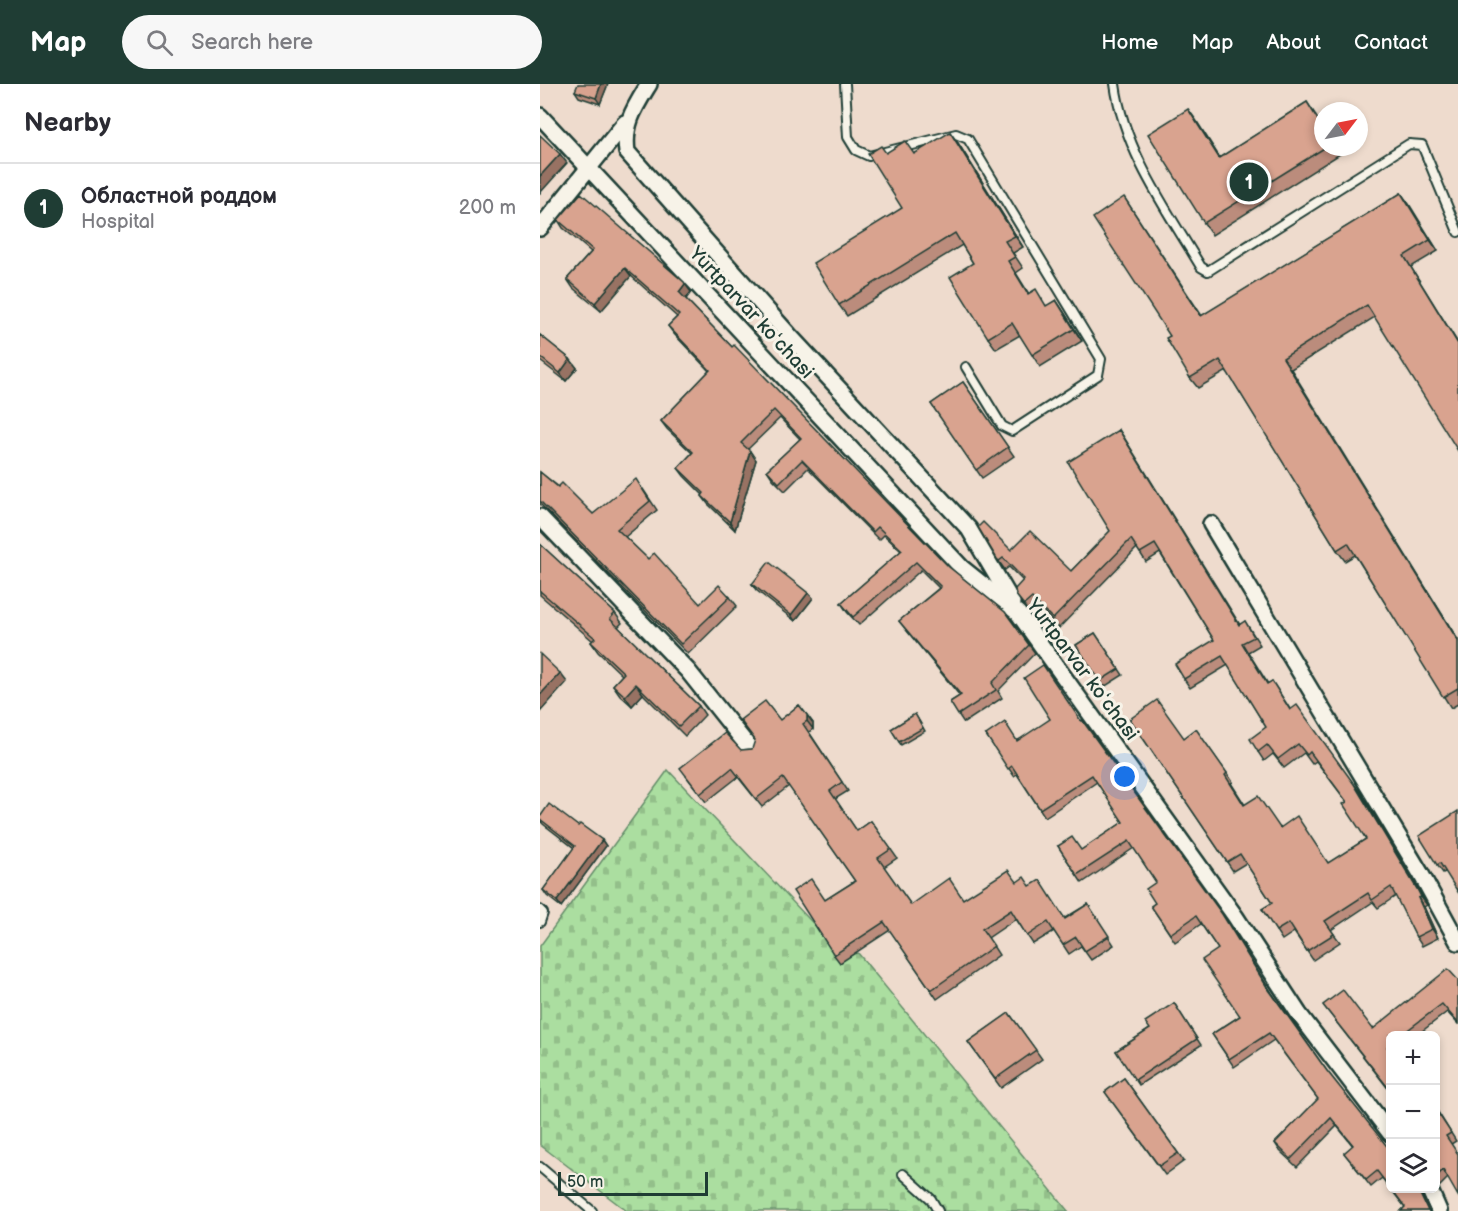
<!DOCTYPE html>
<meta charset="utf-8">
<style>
body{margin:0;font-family:"Balsamiq Sans",sans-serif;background:#f7f7f7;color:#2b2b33}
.controls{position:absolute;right:18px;bottom:18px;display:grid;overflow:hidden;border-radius:9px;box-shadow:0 3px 9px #0003}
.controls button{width:54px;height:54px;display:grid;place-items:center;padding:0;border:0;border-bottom:2px solid #e1e1e2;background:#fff;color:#2b2b33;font:30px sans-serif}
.compass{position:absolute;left:774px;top:18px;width:54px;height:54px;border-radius:50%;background:#fff;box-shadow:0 3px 9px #0003;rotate:58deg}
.scale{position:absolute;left:18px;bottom:15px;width:150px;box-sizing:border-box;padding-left:6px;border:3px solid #1f3d34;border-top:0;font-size:16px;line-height:21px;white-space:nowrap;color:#1f3d34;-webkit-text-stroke:4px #f7f3e8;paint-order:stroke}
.you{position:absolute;left:585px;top:693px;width:21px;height:21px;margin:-15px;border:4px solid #fff;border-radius:50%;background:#1a73e8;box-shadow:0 0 0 9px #1a73e833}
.badge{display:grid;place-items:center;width:39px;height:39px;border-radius:50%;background:#1f3d34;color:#fff;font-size:20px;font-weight:700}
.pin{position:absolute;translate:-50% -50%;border:3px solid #fff;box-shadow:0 2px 6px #0006}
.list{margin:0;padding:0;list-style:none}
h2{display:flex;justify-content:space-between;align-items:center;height:78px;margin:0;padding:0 24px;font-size:26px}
h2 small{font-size:20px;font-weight:400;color:#7c7c81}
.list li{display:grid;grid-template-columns:39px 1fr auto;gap:18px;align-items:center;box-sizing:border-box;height:90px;padding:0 24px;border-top:2px solid #e1e1e2}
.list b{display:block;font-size:22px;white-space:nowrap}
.list p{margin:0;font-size:20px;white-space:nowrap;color:#7c7c81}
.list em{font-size:20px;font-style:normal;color:#7c7c81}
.icon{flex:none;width:33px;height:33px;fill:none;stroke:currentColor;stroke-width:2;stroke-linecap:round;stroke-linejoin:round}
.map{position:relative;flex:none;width:918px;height:1127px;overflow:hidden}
header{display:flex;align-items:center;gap:36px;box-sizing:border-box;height:84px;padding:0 30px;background:#1f3d34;color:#fff}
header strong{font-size:28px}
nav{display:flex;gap:33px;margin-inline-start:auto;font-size:21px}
.search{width:420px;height:54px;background:#f7f7f7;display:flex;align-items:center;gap:15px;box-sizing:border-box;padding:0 21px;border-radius:33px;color:#7c7c81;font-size:22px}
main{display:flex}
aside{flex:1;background:#fff}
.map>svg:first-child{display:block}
</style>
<header>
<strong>Map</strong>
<div class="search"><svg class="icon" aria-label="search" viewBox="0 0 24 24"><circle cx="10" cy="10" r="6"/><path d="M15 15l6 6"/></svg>Search here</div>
<nav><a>Home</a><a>Map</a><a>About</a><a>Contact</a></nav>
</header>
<main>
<aside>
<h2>Nearby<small></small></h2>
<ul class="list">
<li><span class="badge">1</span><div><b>Областной роддом</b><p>Hospital</p></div><em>200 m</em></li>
</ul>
</aside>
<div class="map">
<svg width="918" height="1127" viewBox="0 0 918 1127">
<defs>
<pattern id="cemetery-stones" width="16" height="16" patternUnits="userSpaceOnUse" patternTransform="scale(1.5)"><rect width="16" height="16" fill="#abdea0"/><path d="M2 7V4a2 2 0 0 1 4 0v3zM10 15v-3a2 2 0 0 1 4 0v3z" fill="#93bf8a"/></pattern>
</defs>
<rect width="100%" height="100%" fill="#eedbcd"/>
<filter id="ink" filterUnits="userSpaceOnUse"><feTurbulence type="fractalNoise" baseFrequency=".0167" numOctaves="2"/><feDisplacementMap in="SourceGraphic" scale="12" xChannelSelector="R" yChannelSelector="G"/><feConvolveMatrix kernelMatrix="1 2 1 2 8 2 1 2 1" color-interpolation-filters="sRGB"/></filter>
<g filter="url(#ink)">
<polygon fill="url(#cemetery-stones)" stroke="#658e6a" stroke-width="1.5" points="128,686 303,871 318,869 528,1127 87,1127 0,1061 0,862"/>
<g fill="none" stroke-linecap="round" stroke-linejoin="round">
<defs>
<g id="lane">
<polyline points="305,0 308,53 316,66 329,72 416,50 428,55 561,275 558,291 472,347 462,342 426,283"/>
<path d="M 575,0 C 584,67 627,126 661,183 L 668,187 L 869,60 L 882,61 L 918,148"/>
<polyline points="0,826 3,829 0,838"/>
<polyline points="0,1083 52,1127"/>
<polyline points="363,1090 391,1115 398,1127"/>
</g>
<g id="street">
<path d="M 109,0 C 95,23 83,40 87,68 L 249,251 L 429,445 L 472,518"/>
<polyline points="0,32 422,484 478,529 695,832 759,930 850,1049"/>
<polyline points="0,144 85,39"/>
<polyline points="0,433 148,587 211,666"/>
<polyline points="671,440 881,790 918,858"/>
<polyline points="889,1104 899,1127"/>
</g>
</defs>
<use href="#lane" stroke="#1f3d34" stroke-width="12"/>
<use href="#street" stroke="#1f3d34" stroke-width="20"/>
<use href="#lane" stroke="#f7f3e8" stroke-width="8"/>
<use href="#street" stroke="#f7f3e8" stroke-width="15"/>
</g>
<g fill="#bb8c7b" stroke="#1f3d34" stroke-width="1.5">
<polygon points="68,0 60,20 39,13 35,7"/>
<polygon points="767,18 775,30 783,63 796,63 800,70 672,151 664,139 648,25 679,74"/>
<polygon points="418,59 483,163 473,169 483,184 476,189 489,210 507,222 516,216 542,257 500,283 480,251 456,265 448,254 433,179 422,161 307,232 299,221 362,124 346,69 374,70"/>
<polygon points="861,109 898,167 871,183 835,233 751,285 918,556 918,620 911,624 815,471 805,477 797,466 687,287 658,304 650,294 630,252 584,113 662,232"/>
<polygon points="18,136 151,208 146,215 192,263 409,483 465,528 495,569 458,607 462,614 424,639 410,618 420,612 359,537 399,504 381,486 319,541 307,528 301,519 361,467 344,451 339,456 268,384 245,407 233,395 227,386 260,355 240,334 208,365 216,376 195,446 168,420 162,412 163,411 144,392 138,384 152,369 127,345 121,337 169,287 134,250 128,242 137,233 91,192 61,227 33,204 27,195 51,168 23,144"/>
<polygon points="0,251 30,275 37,284 26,297 0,277"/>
<polygon points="423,298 474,372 442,394 391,320"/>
<polygon points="579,346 699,541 705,537 720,561 708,568 728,600 732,597 750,625 820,708 883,814 887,821 884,823 898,854 882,862 876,853 856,812 838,824 833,818 791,846 800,858 773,876 754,848 742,856 722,825 732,819 706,779 693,787 590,635 644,654 656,645 693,698 691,699 705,721 740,744 789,779 826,755 807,718 776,677 772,680 764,669 744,684 733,670 724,677 718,668 726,643 688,581 650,604 644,595 674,556 620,469 606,478 597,464 519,544 498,522 490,530 476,511 483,497 469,483 465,486 457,475 471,466 531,487 570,447"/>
<polygon points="0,388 53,430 103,405 117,426 85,453 108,475 160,520 190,513 197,522 148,570 0,420"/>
<polygon points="0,460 75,529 82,539 78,543 159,622 165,631 145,652 103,610 92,622 80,611 73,601 82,591 58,568 51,558 53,557 0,511"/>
<polygon points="212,500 268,509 273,514 255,537 216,506"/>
<polygon points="555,549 583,591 564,603 536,561"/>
<polygon points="259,621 273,639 273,645 269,648 308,707 295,715 317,747 331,737 357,774 344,783 371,821 423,815 477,798 490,802 525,834 548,820 574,861 551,876 541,862 529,870 514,847 493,860 476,835 448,854 459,871 397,915 350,846 300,879 294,871 285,816 315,797 249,702 222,723 198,693 166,718 146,692 201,666 212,665 240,636"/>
<polygon points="375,630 385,647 361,661 351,645"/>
<polygon points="541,637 687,838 732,909 787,987 880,1107 890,1127 861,1127 865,1123 842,1094 831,1103 804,1069 813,1062 797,1042 757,1083 740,1067 735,1059 778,1015 734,956 694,983 672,950 700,932 678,865 661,840 635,858 611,822 615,819 616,798 594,764 542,799 518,762 541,766 583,738 557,698 505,733 477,690 474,692 446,651 478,656"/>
<polygon points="918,727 905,788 903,789 897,781"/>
<polygon points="0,733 38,742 62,756 66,762 21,823 7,812 3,806 34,764 3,740 0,736"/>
<polygon points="918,896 918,940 907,928 877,951 850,951 850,1007 783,921 833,945"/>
<polygon points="634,919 661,961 599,1001 576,967 610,945"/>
<polygon points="469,929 502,975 461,1004 428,958"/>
<polygon points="584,994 644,1077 625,1091 565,1008"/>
<polygon points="896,1025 916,1057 911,1060 908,1094 899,1103 896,1098"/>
</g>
<g fill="#987264" stroke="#1f3d34" stroke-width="1.5">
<polygon points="61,0 68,0 60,20 56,14"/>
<polygon points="648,25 656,36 687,85 679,74"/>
<polygon points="410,48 418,59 483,163 475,152"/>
<polygon points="20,70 27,79 0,109 0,92"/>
<polygon points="861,109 869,120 898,167 890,156"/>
<polygon points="864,172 918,259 918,260"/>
<polygon points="85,184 91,192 61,227 55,219"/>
<polygon points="145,200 151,208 145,216 139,208"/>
<polygon points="516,216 524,228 542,257 534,245"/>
<polygon points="743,274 918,556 918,557"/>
<polygon points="30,275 37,284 26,297 20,289"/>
<polygon points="579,346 585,355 705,549 699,541"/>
<polygon points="210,367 216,376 195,446 190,438"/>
<polygon points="268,509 273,514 255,537 251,531"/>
<polygon points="20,589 27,598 0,628 0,611"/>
<polygon points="96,600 103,610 92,622 85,612"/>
<polygon points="267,631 273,639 273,645 267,637"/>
<polygon points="814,700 820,708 887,821 881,813"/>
<polygon points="62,756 66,762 21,823 17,817"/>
<polygon points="878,814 884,823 898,854 892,845"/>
<polygon points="877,1104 880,1104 880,1107 890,1127 888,1127"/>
</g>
<g fill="#d9a38f" stroke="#1f3d34" stroke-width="1.5">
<polygon points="38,0 61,0 56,14 35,7"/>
<polygon points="767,18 783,44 783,63 786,63 664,139 608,50 648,25 679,74"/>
<polygon points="410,48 475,152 465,157 475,173 468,177 488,210 496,205 506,222 516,216 534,245 492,271 472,239 448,254 410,193 433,179 415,149 299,221 273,179 362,124 328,70 341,62 346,69 365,57 374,70"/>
<polygon points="0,51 20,70 0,92"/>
<polygon points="41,109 144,198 145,200 139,208 192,263 194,261 409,483 465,528 489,561 452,599 456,606 418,631 410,618 421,611 359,537 401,503 376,478 313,533 301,519 362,466 338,443 333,448 262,376 239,399 227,386 261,354 234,326 201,359 210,367 190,438 162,412 164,409 138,384 153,368 121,337 170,286 128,242 139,231 85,184 55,219 27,195 53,166 18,136"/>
<polygon points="861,109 890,156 864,172 918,260 918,367 827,221 743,274 918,557 918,604 903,613 808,459 797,466 680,276 650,294 626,254 630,252 553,134 584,113 661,232"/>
<polygon points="0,251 30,275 20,289 0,273"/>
<polygon points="423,298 468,363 436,386 391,320"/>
<polygon points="579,346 699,541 705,537 714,553 702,559 727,600 732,597 750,626 757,621 814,700 877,805 881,813 878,814 892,845 876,853 851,803 832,816 828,809 785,837 794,850 767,867 749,839 736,847 722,825 732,819 700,770 687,778 590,635 617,616 644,654 656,645 687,689 685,691 704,721 718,712 740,744 757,732 788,779 826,755 803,720 807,718 770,668 767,671 758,660 738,675 727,661 718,668 710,655 726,643 682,572 644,595 635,580 674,556 615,460 600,469 591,455 513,535 492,514 484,521 476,511 475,505 484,495 463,474 459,477 457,475 438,443 443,438 471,466 490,447 531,487 570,447 528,378"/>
<polygon points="0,388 18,403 22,399 53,430 96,395 110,417 77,445 108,475 114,469 160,520 179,501 190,513 141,560 0,417"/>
<polygon points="0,460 75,529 70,535 159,622 139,642 96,600 85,612 73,601 84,589 51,558 55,554 0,507"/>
<polygon points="229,478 268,509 251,531 212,500"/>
<polygon points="555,549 579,585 560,597 536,561"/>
<polygon points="0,570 20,589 0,611"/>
<polygon points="503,581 541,637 542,636 682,830 727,903 787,987 850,1066 850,1104 837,1087 826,1096 804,1069 813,1061 791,1034 751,1075 735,1059 778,1015 729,949 689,975 672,950 700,932 662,876 678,865 656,832 630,850 611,822 615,819 606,805 616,798 589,757 537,791 518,762 532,753 541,766 583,738 552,691 500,725 472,682 468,685 446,651 465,638 477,657 510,635 484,594"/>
<polygon points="225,617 240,636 259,621 267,631 267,637 263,640 302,698 290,707 317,747 331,737 351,765 338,774 371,821 409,794 423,815 468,786 477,798 484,793 490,802 500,796 525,835 548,820 569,852 545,867 536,853 523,861 508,838 487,852 471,826 442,845 454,862 391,906 344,838 294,871 253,807 271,795 285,816 315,797 243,694 216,715 192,684 160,710 140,684 185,649 201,666 212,665 215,656 200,636"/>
<polygon points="375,630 383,644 359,658 351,645"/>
<polygon points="9,720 38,742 40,740 62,756 17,817 3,806 35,762 0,735 0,733"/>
<polygon points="918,727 918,808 900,779 897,781 879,752"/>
<polygon points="908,885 918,896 918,939 902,920 861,951 850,951 850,960 847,963 850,966 850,1006 783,921 803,906 833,945"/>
<polygon points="634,919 657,955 595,996 576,967 610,945 605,938"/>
<polygon points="469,929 496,966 455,995 428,958"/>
<polygon points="584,994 638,1069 619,1082 565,1008"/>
<polygon points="896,1026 911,1049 906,1052 918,1070 918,1112 903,1086 896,1093"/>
<polygon points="851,1104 877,1104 888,1127 861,1127 865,1123"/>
</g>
</g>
<g text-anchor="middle" stroke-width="6" stroke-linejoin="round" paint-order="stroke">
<g font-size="20" fill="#1f3d34" stroke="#f7f3e8">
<text transform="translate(212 228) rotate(47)" y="7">Yurtparvar koʻchasi</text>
<text transform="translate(543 585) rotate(53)" y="7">Yurtparvar koʻchasi</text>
</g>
</g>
</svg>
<div class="controls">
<button>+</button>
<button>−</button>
<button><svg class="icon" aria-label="layers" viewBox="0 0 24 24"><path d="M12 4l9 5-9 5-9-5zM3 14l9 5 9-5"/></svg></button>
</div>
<svg class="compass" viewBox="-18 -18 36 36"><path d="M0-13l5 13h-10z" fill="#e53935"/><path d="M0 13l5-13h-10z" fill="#7c7c81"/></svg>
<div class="scale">50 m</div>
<div class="you"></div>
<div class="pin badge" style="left:709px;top:98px">1</div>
</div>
</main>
